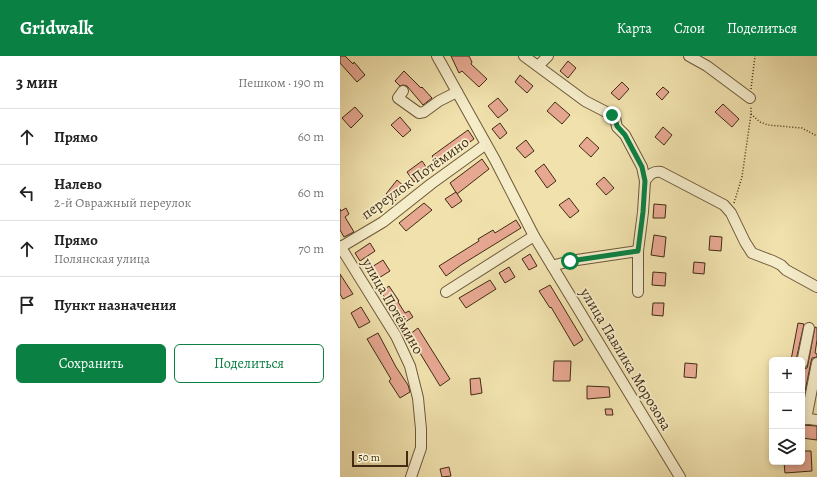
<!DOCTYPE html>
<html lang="ru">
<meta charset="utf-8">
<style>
body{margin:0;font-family:Alegreya,serif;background:#f6f6f6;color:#222}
.controls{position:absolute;right:12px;bottom:12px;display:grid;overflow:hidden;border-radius:6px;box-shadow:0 2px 6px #0003}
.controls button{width:36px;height:36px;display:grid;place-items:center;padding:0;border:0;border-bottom:1px solid #e0e0e0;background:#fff;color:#222;font:20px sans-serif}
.scale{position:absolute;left:12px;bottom:10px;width:56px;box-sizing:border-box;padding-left:4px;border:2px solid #412c13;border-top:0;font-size:11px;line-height:14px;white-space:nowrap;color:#412c13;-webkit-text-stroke:3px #f5ecca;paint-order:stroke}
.stop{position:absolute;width:12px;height:12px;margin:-9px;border:3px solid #0b8043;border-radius:50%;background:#fff}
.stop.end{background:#0b8043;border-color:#fff;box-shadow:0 1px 4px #0008}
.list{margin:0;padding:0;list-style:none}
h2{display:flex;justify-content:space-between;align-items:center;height:52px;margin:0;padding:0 16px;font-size:17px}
h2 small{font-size:13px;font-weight:400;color:#767676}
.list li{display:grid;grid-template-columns:26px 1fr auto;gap:12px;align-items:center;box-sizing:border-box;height:56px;padding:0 16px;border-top:1px solid #e0e0e0}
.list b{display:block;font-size:15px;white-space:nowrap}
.list p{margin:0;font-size:13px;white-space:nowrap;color:#767676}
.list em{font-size:13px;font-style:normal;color:#767676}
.actions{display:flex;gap:8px;padding:12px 16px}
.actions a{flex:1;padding:9px 0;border:1px solid #0b8043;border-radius:6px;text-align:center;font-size:14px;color:#0b8043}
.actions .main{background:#0b8043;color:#fff}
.icon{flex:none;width:22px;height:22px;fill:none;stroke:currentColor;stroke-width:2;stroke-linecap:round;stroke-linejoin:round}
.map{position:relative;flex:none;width:477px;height:421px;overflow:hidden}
header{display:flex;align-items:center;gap:24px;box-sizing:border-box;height:56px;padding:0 20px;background:#0b8043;color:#fff}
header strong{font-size:19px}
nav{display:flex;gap:22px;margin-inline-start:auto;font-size:14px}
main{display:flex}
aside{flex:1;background:#fff}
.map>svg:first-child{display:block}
</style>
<header>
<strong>Gridwalk</strong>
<nav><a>Карта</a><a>Слои</a><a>Поделиться</a></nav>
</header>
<main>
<aside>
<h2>3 мин<small>Пешком · 190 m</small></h2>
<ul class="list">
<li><svg class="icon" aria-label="ahead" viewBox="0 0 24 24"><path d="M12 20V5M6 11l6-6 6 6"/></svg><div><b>Прямо</b></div><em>60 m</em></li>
<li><svg class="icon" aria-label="left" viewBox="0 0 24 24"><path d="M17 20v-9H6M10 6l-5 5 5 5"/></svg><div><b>Налево</b><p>2-й Овражный переулок</p></div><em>60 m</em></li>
<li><svg class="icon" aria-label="ahead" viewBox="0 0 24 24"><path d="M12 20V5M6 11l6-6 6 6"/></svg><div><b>Прямо</b><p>Полянская улица</p></div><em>70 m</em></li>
<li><svg class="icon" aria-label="arrive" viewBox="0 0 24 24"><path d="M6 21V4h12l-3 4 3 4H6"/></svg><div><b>Пункт назначения</b></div></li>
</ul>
<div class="actions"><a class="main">Сохранить</a><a>Поделиться</a></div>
</aside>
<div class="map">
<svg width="477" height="421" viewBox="0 0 477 421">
<rect width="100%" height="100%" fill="#f0e1ad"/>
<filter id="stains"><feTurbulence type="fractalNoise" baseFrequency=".005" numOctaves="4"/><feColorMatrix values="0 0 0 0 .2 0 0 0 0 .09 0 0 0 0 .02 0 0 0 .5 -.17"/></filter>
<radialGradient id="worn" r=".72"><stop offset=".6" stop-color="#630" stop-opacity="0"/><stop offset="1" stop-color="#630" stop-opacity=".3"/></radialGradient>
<g fill="#e7a892" stroke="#412c13">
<polygon points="0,0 5,0 13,8 14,6 25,19 17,26 0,7"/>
<polygon points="111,0 129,0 132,6 131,8 147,23 139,31 122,15 119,17"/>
<polygon points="228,5 236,12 228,22 220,15"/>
<polygon points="64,15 81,32 82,31 92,42 83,49 67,30 63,29 60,30 55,25"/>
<polygon points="180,19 193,30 187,37 175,26"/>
<polygon points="282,26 289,33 279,44 271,37"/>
<polygon points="323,31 329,36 322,44 316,38"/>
<polygon points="158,42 168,54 158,62 148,50"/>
<polygon points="215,46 230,59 222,68 207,55"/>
<polygon points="383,48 399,63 392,71 375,56"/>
<polygon points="15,51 23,60 11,72 2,62"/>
<polygon points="60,61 71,74 63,81 51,69"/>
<polygon points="160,67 167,77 160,83 152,73"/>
<polygon points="323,71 332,79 324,89 315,81"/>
<polygon points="128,74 134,83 98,109 92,100"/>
<polygon points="247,81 259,92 251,101 239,90"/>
<polygon points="186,84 194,95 185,102 176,92"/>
<polygon points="142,103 149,113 117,138 110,127"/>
<polygon points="82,105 89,115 74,126 67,116"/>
<polygon points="204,108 216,125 207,132 195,115"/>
<polygon points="264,121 274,132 266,139 256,128"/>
<polygon points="57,124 66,132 55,145 46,138"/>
<polygon points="116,136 122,145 112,152 105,143"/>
<polygon points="229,142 239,155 230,162 219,149"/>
<polygon points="84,147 92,154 66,175 59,167"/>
<polygon points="314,148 326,149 325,162 313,162"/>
<polygon points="6,152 9,158 5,161 14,176 4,181 0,174 0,153 1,155"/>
<polygon points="28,154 31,159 25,163 22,158"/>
<polygon points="176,164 181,172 121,209 106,220 99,210 139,185 138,183 153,174 155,177"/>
<polygon points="314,179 326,181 324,201 311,199"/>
<polygon points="370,180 382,181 381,195 369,194"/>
<polygon points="30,187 35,195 20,205 15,197"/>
<polygon points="190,198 197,210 189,214 182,203"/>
<polygon points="43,204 50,215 34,225 27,214"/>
<polygon points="354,206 365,207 364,218 353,217"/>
<polygon points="169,211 175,221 165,227 159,217"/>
<polygon points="313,216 326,217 325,230 312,229"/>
<polygon points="0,218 13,238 3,243 0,238"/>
<polygon points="150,224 156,233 126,252 119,242"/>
<polygon points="210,229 243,284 234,290 211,251 210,252 199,235"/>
<polygon points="49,230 59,245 58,246 65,257 69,255 73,261 62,268 41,236"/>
<polygon points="313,247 324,247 323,260 312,259"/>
<polygon points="21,251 30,266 19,272 11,257"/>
<polygon points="458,267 464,268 456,304 451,304"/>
<polygon points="475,271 477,272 477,284 475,297 477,298 477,301 472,302 471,306 462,350 462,320 463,313 467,312 468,308"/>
<polygon points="78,272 110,323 100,330 69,279"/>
<polygon points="38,277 56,311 68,329 70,336 60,342 49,325 51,323 27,283"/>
<polygon points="214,305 231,305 230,325 213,325"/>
<polygon points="345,307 357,308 356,322 344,321"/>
<polygon points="140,322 142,337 131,339 130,323"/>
<polygon points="247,330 269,331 270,341 247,343"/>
<polygon points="265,353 272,353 273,359 266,359"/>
<polygon points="462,369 477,370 477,384 462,382"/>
<polygon points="462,395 471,395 472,415 445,417 444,406 462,406"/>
<polygon points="109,411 111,420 102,421 100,413"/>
</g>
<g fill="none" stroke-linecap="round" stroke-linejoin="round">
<defs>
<g id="minor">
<polyline points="97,0 155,104 194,180 340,421"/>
<polyline points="184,0 245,45 272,59 275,62 277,71 285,79 302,111 305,125 303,156 298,195 298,236"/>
<polyline points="349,0 367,10 410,42"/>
<polyline points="198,10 208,0"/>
<polyline points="63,35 58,42 79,57 84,56 99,45 117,36"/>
<path d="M 305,125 C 310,118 313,115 321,116 L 384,149 L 391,157 L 405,186 L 412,197 L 433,205 L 441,209 L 446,214 L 477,231"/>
<polyline points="0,190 56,280 70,310 78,342 81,373 81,392 71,421"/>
<polyline points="1,191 43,166 91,128 145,89"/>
<polyline points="212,210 230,205 298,195"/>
<polyline points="106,236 194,180"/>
<polyline points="462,307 469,272"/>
<polyline points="462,362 477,364"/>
<polyline points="466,363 477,307"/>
</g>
</defs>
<use href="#minor" stroke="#6d593a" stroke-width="12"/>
<g stroke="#412c13" stroke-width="1.5" stroke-dasharray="1 2" stroke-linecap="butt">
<polyline points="411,33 415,0"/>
<polyline points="411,58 420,66 428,69 462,72 477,80"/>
<polyline points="394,147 402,121 411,58 411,51"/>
</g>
<use href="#minor" stroke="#f5ecca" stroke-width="10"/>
</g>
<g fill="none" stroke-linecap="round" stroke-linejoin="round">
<polyline stroke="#0b8043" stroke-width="5" points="230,205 298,195 303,156 305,125 302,111 285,79 277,70 275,62 272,59"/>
</g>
<g text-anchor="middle" stroke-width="3.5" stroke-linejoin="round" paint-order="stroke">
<g font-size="15" fill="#412c13" stroke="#f5ecca">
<text transform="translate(75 122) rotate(-36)" y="5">переулок Потёмино</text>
<text transform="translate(53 250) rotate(60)" y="5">улица Потёмино</text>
<text transform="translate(286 303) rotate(59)" y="5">улица Павлика Морозова</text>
</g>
</g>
<rect width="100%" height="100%" filter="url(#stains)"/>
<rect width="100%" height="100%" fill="url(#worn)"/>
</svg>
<div class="controls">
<button>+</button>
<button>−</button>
<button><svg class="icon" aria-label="layers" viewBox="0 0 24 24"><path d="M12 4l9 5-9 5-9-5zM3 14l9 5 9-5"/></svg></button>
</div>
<div class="scale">50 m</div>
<div class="stop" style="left:230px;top:205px"></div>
<div class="stop end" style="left:272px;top:59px"></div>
</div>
</main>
